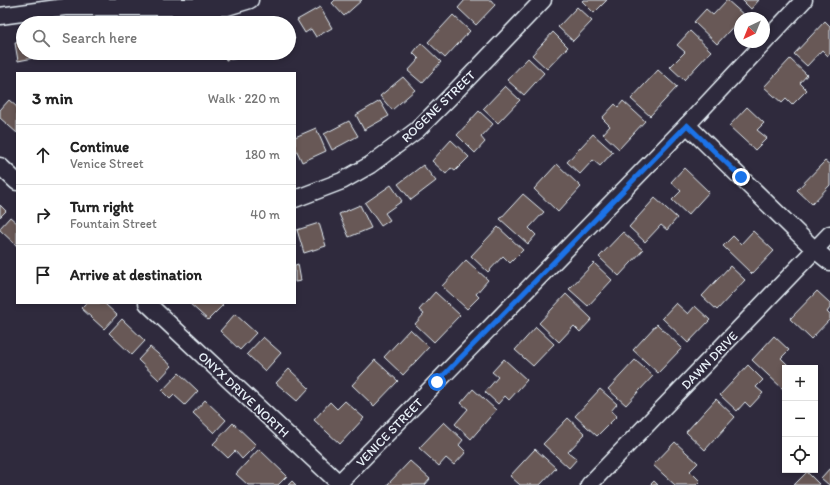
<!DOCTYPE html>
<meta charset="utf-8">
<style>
body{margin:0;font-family:Itim,sans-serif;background:#f6f6f6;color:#222}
.controls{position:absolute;right:12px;bottom:12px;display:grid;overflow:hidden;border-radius:0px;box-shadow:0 2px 6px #0003}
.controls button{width:36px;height:36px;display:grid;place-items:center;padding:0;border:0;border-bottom:1px solid #e0e0e0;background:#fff;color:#222;font:20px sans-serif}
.compass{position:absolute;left:734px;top:12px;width:36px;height:36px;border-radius:50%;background:#fff;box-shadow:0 2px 6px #0003;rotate:223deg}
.stop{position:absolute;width:12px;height:12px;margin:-9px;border:3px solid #1a73e8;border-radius:50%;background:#fff}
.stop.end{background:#1a73e8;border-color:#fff;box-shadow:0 1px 4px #0008}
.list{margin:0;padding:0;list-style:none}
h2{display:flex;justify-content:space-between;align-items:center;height:52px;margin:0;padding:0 16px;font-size:17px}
h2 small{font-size:13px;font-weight:400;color:#767676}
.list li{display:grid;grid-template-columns:26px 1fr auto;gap:12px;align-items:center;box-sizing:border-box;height:60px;padding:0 16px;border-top:1px solid #e0e0e0}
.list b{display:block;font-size:15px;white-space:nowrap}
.list p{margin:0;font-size:13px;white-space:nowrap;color:#767676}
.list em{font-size:13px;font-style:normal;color:#767676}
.icon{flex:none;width:22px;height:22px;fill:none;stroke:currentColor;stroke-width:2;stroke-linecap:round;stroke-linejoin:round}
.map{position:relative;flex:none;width:830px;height:485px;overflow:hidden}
.search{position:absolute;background:#fff;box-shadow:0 2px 6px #0003;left:16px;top:16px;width:280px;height:44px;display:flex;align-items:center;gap:10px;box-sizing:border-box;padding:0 14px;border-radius:22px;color:#767676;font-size:15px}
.panel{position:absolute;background:#fff;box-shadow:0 2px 6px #0003;left:16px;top:72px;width:280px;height:232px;border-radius:0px}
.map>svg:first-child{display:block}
</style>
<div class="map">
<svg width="830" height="485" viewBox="0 0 830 485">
<rect width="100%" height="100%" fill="#2f2a3d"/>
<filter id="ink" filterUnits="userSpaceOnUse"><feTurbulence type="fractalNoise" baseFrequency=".025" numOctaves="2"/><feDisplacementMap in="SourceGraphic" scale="8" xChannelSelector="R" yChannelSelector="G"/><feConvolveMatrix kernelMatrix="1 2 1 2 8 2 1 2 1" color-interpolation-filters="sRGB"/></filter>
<g filter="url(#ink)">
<g fill="#685956" stroke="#e8f1f8">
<polygon points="335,0 362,0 344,16 332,3"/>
<polygon points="465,0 491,0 495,5 476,25 458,8"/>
<polygon points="583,0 607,0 594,13 582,1"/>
<polygon points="727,0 744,15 741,18 740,18 740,19 717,44 694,22 706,9 713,15"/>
<polygon points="742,0 759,0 751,9"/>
<polygon points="320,7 332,28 316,37 311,29 305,33 297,20"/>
<polygon points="577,7 592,21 573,41 558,27"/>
<polygon points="453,15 470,31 445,58 428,42"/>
<polygon points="825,21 830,26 830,53 828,56 822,50 807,66 794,54"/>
<polygon points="289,25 295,39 289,42"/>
<polygon points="690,31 711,51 684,80 670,67 685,52 677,45"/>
<polygon points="553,32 568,47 547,69 532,55"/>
<polygon points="23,42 23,53 54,53 54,54 18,61 15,43"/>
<polygon points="421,43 441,62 422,83 408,71 419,59 413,53"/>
<rect x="141" y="53" width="30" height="2"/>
<polygon points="180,53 211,53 211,56 180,58"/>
<polygon points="224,53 253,53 253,56 226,60"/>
<polygon points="528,58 544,73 524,95 507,80"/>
<polygon points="790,59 807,75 800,83 807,90 792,105 786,99 782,103 764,87"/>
<polygon points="658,70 677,87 650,116 631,99"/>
<polygon points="403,77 415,90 392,110 380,96"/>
<polygon points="505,86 520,100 498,123 483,109"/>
<polygon points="9,100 17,107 17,133 0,118 0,110"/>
<polygon points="380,101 389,116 364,130 356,115"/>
<polygon points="623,101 645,121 619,149 603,134 610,126 602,118 615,104 618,107"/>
<polygon points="747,107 764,123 757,130 767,138 755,150 729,126"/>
<polygon points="479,111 493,124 481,137 485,142 475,153 457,135"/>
<polygon points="349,121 358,136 332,150 324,134"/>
<polygon points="316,128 326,151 302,162 295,147 295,137"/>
<polygon points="593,134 613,152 600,166 593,160 580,174 567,162"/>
<polygon points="451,140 469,157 455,171 451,168 446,174 432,161"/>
<polygon points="825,161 830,165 830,185 812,204 797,190"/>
<polygon points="557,164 581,187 558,212 534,189"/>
<polygon points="423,165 436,181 411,200 398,184"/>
<polygon points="684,168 709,192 688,215 672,200 681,191 671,182"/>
<polygon points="391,185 402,201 385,213 390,220 381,226 365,203"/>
<polygon points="523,194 544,212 529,228 536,235 528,244 500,219"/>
<polygon points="655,198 677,218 667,230 661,225 645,242 629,227"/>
<polygon points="0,205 6,211 0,217"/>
<polygon points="360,205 371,228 349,237 339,214"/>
<polygon points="10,217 17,223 17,246 0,230 0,228"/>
<polygon points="319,223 326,246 304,253 297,230"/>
<polygon points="498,227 523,250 510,263 503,256 488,272 471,256"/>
<polygon points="753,231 774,251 752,274 723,246 733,236 741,244"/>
<polygon points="623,232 643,250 619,276 599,257"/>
<polygon points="466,260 488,280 476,294 479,297 467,309 442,286"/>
<polygon points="594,263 612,280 588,306 569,289"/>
<polygon points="298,264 301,281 295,282 295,265"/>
<polygon points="730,266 745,280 717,310 702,296"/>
<polygon points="817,291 830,303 830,308 827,312 830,315 830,319 811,339 790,319"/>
<polygon points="435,292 460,315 434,342 415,324 424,314 419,310"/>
<polygon points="566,294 592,319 580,332 574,326 559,342 539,323"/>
<polygon points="86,303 104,303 117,315 104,329 81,308"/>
<polygon points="189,303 221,303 223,305 208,320"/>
<polygon points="676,303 688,314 695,306 710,320 688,343 662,318"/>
<polygon points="235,314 256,333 240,350 220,331"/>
<polygon points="122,319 145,341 132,355 109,333"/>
<polygon points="657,324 682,348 658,373 633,350"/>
<polygon points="536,327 554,344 533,366 515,350"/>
<polygon points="410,329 429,347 403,375 384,357"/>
<polygon points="774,336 789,350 781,358 791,368 785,368 785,387 783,389 752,360"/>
<polygon points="263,337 281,353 265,371 247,354"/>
<polygon points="150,347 172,366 159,380 138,360"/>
<polygon points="504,359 527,380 509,400 505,396 498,404 485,392 498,377 492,372"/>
<polygon points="375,360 398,381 374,406 352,385"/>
<polygon points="635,360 653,376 626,405 608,389"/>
<polygon points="748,365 763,380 756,387 763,393 750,407 745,402 737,411 720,395"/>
<polygon points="289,369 309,388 297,401 276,383"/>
<polygon points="179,373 198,391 185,405 174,395 170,399 162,391"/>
<polygon points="473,389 496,410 471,439 455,424 468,409 461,403"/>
<polygon points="600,389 617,404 611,411 617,416 597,436 575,416"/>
<polygon points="716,399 735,417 705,450 686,432"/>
<polygon points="205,400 226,420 214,433 193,413"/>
<polygon points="345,401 364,418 340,444 314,420 330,402 337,409"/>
<polygon points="568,418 585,434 568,452 577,459 569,468 543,444"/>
<polygon points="444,422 463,440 459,445 466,452 454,465 446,458 439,466 419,448"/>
<polygon points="233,423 256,445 242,459 235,451 228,458 213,444"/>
<polygon points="675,442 698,463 690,471 700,481 696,485 675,485 653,465"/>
<polygon points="259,449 287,476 278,485 248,485 236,474"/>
<polygon points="535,449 556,468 540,485 520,485 510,476"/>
<polygon points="410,461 430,479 425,485 387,485"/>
<polygon points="830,468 830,485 829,485 821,478"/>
<polygon points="807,472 820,485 794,485"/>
<polygon points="292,481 296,485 288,485"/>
<polygon points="654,481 658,485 650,485"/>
</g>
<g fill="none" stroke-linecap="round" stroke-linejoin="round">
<defs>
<g id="street">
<polyline points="0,16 65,7 227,7 250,0"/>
<polyline points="687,125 815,250 830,262"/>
<polyline points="0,166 17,182"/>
<polyline points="295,199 342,181 370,165 417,130 448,99 543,0"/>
<polyline points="147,303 341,485"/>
<polyline points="339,483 687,125 804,0"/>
<polyline points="589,485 830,234"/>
</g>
</defs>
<use href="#street" stroke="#e8f1f8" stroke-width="19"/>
<use href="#street" stroke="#2f2a3d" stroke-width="16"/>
</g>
</g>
<g fill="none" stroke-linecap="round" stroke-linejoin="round" filter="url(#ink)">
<polyline stroke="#1a73e8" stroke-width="5" points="437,382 687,125 741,177"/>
</g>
<g text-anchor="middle" stroke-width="3.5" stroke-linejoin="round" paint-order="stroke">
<g font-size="13" fill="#e8f1f8" stroke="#2f2a3d">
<text transform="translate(438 106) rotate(-44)" y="5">ROGENE STREET</text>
<text transform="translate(709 360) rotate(-46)" y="5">DAWN DRIVE</text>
<text transform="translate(244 394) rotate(43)" y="5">ONYX DRIVE NORTH</text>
<text transform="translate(389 432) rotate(-46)" y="5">VENICE STREET</text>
</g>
</g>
</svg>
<div class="controls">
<button>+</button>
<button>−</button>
<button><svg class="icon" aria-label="locate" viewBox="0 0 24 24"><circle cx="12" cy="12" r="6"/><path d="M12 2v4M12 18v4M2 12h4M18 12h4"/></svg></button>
</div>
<svg class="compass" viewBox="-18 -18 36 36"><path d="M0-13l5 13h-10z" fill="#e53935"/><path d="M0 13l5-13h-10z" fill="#767676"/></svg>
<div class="stop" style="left:437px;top:382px"></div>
<div class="stop end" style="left:741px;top:177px"></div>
<div class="search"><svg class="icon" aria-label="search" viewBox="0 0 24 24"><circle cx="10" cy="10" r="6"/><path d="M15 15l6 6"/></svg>Search here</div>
<section class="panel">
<h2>3 min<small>Walk · 220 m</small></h2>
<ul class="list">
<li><svg class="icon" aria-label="ahead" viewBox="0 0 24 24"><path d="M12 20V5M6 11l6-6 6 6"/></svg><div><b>Continue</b><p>Venice Street</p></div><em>180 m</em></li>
<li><svg class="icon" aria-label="right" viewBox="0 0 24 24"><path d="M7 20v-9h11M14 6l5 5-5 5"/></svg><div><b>Turn right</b><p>Fountain Street</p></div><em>40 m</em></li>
<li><svg class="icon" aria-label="arrive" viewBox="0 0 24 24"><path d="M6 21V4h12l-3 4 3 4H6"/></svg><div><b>Arrive at destination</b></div></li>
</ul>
</section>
</div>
